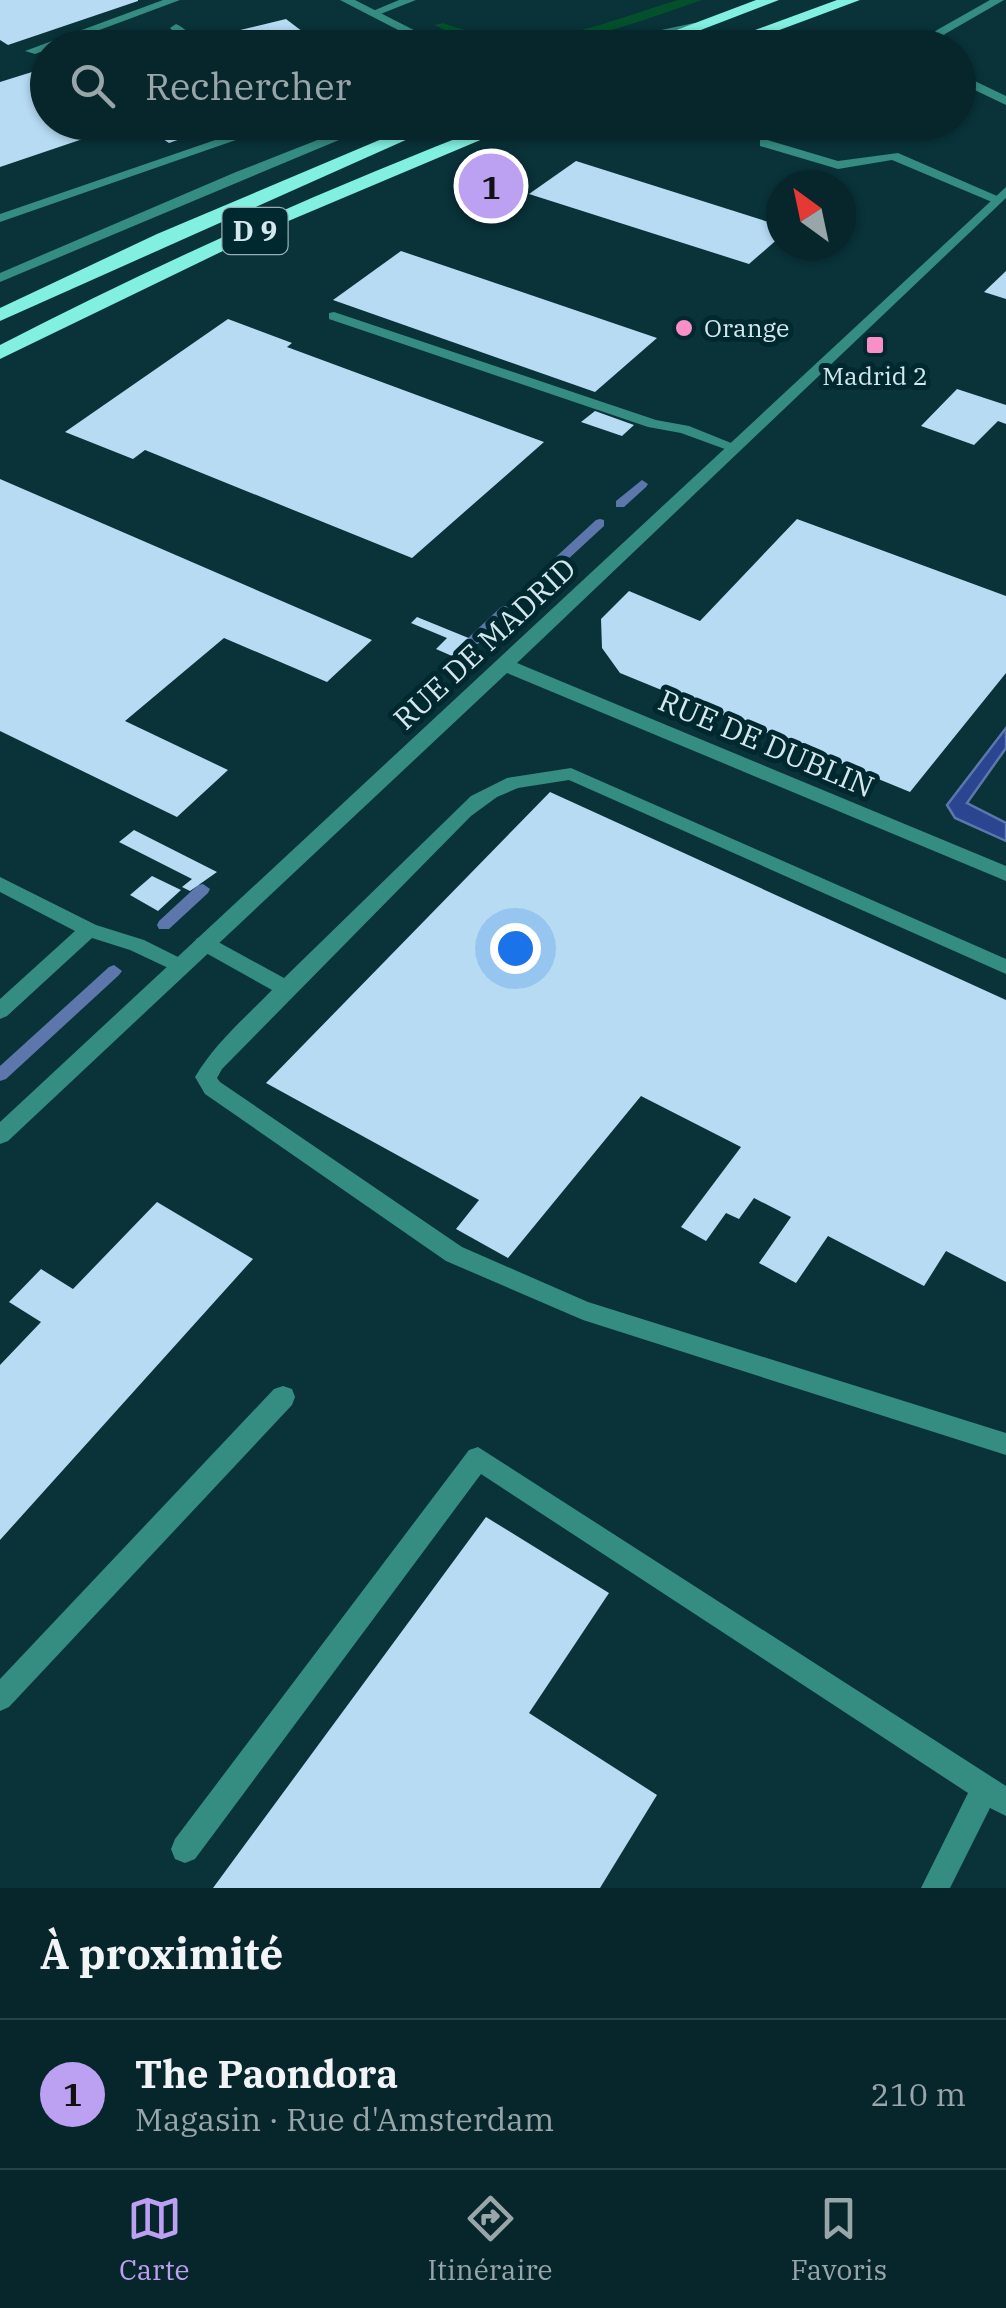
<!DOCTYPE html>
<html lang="fr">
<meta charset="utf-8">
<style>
body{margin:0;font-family:"IBM Plex Serif",serif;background:#153237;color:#f1f3f6}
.compass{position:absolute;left:766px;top:170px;width:90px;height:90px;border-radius:50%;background:#07262b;box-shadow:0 2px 8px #0004;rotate:327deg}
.you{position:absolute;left:515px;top:948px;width:35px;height:35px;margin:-25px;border:8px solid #fff;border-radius:50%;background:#1a73e8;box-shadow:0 0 0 15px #1a73e833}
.badge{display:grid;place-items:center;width:65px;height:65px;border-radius:50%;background:#bca0f2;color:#111;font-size:32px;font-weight:700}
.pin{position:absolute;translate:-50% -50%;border:5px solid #fff;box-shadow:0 2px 10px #0006}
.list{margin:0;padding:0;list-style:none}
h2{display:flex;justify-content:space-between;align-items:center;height:130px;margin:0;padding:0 40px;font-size:42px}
h2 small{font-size:32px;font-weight:400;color:#98a5a9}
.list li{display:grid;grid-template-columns:65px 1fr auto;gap:30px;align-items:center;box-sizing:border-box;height:150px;padding:0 40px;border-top:2px solid #284347}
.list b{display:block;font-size:38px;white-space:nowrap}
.list p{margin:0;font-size:32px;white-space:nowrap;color:#98a5a9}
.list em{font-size:32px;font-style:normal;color:#98a5a9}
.icon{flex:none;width:55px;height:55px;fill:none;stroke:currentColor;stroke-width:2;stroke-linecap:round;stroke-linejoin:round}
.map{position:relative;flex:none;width:1006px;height:1888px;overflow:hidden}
.search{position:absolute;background:#07262b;box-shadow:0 2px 8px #0004;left:30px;right:30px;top:30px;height:110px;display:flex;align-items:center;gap:25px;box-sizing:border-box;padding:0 35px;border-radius:55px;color:#98a5a9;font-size:38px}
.sheet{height:280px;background:#07262b}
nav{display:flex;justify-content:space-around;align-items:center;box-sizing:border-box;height:140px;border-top:2px solid #284347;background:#07262b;font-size:28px;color:#98a5a9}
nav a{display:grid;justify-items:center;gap:5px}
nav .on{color:#bca0f2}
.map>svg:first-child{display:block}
</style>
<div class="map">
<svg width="1006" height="1888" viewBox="0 0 1006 1888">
<rect width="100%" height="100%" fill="#093239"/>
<path fill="#04502c" d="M 678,0 L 702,0 C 617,29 522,69 434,25 L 443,23 C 537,57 591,26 678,0 Z"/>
<polygon fill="#2a4691" stroke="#5d77ac" stroke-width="2.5" points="1006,728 1006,748 967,803 1006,823 1006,841 955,818 947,805"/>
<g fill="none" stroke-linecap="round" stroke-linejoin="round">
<g fill="#5d77ac" fill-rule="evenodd">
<polygon points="642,480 648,484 646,487 624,507 616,507 616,501"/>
<polygon points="600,519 604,520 604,526 553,573 545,573 545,567 596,520"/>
<polygon points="505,606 509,607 509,613 478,644 468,644 467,641 468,638 501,607"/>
<polygon points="203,884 210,889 208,893 169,929 159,929 157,925 159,921 198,885"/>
<polygon points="114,965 122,971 119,975 6,1079 0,1081 0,1066 109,967"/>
</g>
</g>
<g fill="#b6dbf3">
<polygon points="0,0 138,0 138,1 8,45 0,40"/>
<polygon points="286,19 324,48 258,48 236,31"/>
<polygon points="157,32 183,48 110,48 109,47"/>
<polygon points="48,67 48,122 130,123 0,167 0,82"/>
<polygon points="138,122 226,122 226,123 169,143"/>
<polygon points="671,122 736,122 737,123 693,137"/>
<polygon points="576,161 781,226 781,236 749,264 529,194"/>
<polygon points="401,251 657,338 595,392 333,300"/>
<polygon points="1006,271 1006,299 984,292"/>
<polygon points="228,319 292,343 287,347 544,442 412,558 145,450 133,459 65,432"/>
<polygon points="957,389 1006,405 1006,424 998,421 974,445 921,426"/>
<polygon points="595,411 634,425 622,436 581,422"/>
<polygon points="0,479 372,640 327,682 224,638 125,721 228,770 177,817 0,731"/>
<polygon points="797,519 1006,596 1006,673 910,792 620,673 602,648 601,619 629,591 700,621"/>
<polygon points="417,617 471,639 452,656 436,649 447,638 411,623"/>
<polygon points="550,792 1006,1000 1006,1282 946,1251 924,1286 828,1236 796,1283 759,1263 791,1217 754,1198 739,1219 726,1213 706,1241 681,1227 741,1147 641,1096 508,1258 456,1229 479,1200 266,1083"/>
<polygon points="134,830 217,872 190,891 182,887 192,879 119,842"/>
<polygon points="152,876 181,890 158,911 130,895"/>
<polygon points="157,1202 253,1259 0,1540 0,1365 41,1322 9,1302 41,1269 73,1289"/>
<polygon points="486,1517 609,1593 529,1713 657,1795 600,1888 213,1888"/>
</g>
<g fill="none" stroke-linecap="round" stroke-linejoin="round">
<g fill="#358c80" fill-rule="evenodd">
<polygon points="163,0 180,0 35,54 25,51"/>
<polygon points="399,0 416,0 378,15 368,13"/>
<polygon points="990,0 1004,0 945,34 932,48 919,48 937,30"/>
<polygon points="176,24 180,26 210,48 196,48 172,30 170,28"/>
<polygon points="958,73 1006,96 1006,105 958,82"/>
<polygon points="268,122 288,122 0,222 0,214"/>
<polygon points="764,139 838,161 898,153 1004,199 992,202 892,160 838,169 760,146 760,140"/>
<polygon points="334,312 656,420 689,426 741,447 733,452 681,433 648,427 329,319 329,313"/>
<path d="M 571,768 L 1006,959 L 1006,974 L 569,780 L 518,788 L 497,797 L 471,816 L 222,1069 L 217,1078 L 220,1082 L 462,1247 L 588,1302 L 1006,1433 L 1006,1455 L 583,1320 L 446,1261 L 205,1094 L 195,1077 C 214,1044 246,1017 272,990 L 197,948 L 194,943 L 197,938 L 211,938 L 284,978 L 471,796 L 507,778 Z"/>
<polygon points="0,877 96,925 144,940 186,961 189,966 179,973 130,950 92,938 7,1016 0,1019 0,999 75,931 0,892"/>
<polygon points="283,1386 292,1389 295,1397 292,1405 9,1707 0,1711 0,1679 274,1389"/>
<polygon points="478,1447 1006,1786 1006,1816 990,1808 950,1888 921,1888 968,1793 481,1474 195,1859 185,1863 175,1859 171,1849 175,1839 469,1450"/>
</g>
<g fill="#358c80" fill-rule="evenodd">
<polygon points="340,0 355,0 449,48 433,48"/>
<polygon points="694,23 700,27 698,29 604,48 577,48"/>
<polygon points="363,122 382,122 0,282 0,273 236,172"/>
<polygon points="1006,187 1006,198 517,663 1006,866 1006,881 507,673 8,1141 0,1144 0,1122"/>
</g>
<g fill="#81f0e0" fill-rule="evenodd">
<polygon points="756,0 779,0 654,48 629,48"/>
<polygon points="837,0 860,0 731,48 706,48"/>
<polygon points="422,122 446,122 0,321 0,308 157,234"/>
<path d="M 498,122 L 523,122 L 260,233 L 0,359 L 0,345 C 162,261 328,188 498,122 Z"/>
</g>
</g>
<g fill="#fa8fc7" stroke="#00282f" stroke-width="4">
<circle cx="684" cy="328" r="10"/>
<rect x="865" y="335" width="20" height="20" rx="5"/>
</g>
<g text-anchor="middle" stroke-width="10" stroke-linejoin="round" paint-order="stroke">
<g font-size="25" fill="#d3e8ec" stroke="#00282f" text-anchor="start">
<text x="704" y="337">Orange</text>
<text x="875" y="385" text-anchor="middle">Madrid 2</text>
</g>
<rect fill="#00282f" stroke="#94aeb3" stroke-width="2.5" x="222.5" y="208" width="65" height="46" rx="8"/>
<g font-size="28" font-weight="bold" fill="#d3e8ec">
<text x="255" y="241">D 9</text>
</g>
<g font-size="30" fill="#d3e8ec" stroke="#00282f">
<text transform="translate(485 644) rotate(-43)" y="10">RUE DE MADRID</text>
<text transform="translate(766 744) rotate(23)" y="10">RUE DE DUBLIN</text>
</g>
</g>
</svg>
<svg class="compass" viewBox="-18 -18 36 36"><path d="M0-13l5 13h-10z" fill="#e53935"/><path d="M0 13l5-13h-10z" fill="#98a5a9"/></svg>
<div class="you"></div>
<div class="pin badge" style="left:491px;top:186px">1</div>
<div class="search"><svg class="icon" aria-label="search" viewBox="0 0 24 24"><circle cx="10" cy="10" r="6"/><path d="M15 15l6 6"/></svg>Rechercher</div>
</div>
<section class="sheet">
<h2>À proximité<small></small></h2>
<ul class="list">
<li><span class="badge">1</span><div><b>The Paondora</b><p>Magasin · Rue d'Amsterdam</p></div><em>210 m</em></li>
</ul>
</section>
<nav>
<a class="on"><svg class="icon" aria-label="map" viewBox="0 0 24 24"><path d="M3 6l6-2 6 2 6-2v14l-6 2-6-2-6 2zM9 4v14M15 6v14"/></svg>Carte</a>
<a><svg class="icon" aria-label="directions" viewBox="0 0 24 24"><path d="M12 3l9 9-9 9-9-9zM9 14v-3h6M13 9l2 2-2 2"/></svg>Itinéraire</a>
<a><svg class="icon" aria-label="saved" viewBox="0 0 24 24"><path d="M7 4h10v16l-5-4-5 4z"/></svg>Favoris</a>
</nav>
